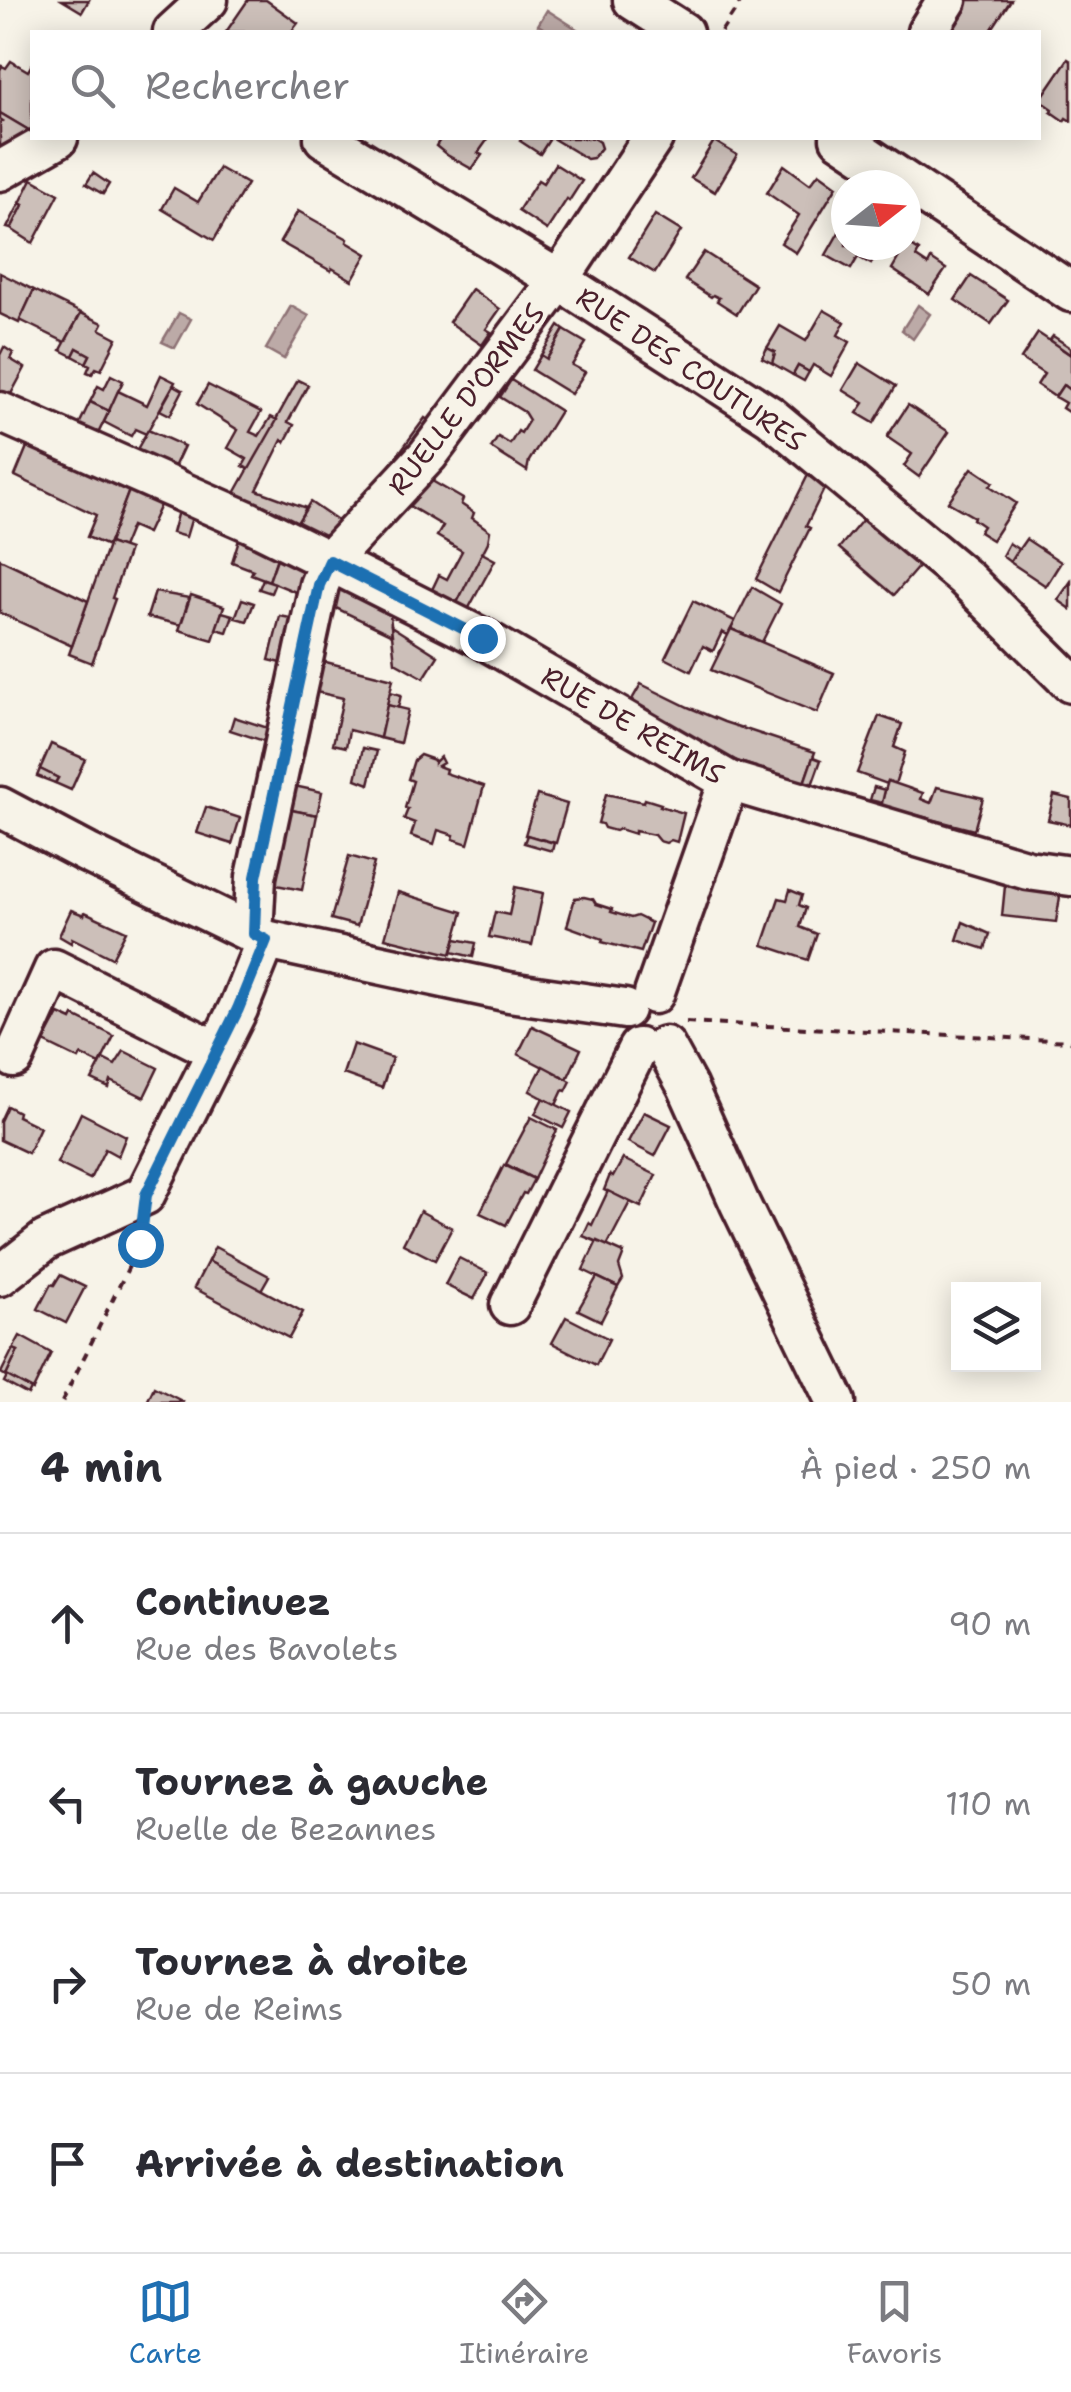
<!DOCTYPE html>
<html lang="fr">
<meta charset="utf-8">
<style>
body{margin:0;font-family:"Shantell Sans",sans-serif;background:#f2f2f3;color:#2b2b33}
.controls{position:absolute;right:30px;bottom:30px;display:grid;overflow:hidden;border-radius:0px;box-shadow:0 5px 25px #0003}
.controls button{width:90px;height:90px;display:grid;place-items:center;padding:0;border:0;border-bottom:2px solid #e1e1e2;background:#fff;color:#2b2b33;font:50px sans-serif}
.compass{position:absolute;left:831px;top:170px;width:90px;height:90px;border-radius:50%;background:#fff;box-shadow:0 5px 25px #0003;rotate:73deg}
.stop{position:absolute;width:30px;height:30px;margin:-22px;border:8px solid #1f6fb2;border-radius:50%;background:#fff}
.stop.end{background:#1f6fb2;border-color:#fff;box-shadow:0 2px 10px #0008}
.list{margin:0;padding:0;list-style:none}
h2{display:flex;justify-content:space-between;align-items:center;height:130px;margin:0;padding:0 40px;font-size:42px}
h2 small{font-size:32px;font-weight:400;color:#7c7c81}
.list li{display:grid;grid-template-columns:65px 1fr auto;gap:30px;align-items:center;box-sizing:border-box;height:180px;padding:0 40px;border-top:2px solid #e1e1e2}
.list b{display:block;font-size:38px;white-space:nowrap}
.list p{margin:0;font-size:32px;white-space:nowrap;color:#7c7c81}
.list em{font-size:32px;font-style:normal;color:#7c7c81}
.icon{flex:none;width:55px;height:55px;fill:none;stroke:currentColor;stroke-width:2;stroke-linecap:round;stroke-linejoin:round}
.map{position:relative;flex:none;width:1071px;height:1402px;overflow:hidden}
.search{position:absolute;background:#fff;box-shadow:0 5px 25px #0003;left:30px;right:30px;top:30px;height:110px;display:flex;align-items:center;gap:25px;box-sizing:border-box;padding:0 35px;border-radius:0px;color:#7c7c81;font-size:38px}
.sheet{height:850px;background:#fff}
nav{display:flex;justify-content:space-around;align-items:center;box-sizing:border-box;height:140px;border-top:2px solid #e1e1e2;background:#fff;font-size:28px;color:#7c7c81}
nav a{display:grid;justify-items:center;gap:5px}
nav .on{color:#1f6fb2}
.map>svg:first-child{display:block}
</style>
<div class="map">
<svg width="1071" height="1402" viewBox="0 0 1071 1402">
<rect width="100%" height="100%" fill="#f7f3e8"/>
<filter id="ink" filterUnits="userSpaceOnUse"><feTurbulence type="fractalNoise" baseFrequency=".01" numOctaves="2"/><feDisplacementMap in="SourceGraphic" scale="20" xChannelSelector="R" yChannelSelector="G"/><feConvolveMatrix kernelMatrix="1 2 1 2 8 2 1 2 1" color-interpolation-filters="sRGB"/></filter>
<g filter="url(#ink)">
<g fill="#bcaaa7" stroke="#8e7275" stroke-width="2.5">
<polygon points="547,10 577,29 575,32 550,32 538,25"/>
<polygon points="918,305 930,314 913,339 902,330"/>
<polygon points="291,306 309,316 284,359 266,349"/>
<polygon points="179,313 191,319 175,348 162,342"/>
</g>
<g fill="#ccbfb9" stroke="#4a1f2b" stroke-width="2.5">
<polygon points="62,0 89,0 82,12"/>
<polygon points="248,0 266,0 298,23 291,32 226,32"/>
<polygon points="956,0 1011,0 990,32 935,32"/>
<polygon points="1068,59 1071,61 1071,121 1066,118 1064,121 1051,112 1053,109 1040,100"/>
<polygon points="11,61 28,71 32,64 32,132 0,113 0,70 2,66 6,68"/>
<polygon points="0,113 32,132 0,153 0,123 3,121 0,119"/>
<polygon points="441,138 485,138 488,139 478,153 482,155 472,169 447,155 436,146"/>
<polygon points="522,138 546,138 549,140 540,154 520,141"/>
<polygon points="552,138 593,138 599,142 601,148 593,158 587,159"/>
<polygon points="714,141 737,155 715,192 691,178"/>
<polygon points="555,164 582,181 569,201 567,199 547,230 518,211 538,180 543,183"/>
<polygon points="784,165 810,184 819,173 837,186 796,253 781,243 799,215 767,193"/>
<polygon points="219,168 247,184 214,240 162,209 174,188 198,202"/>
<polygon points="93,173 109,184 103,194 86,184"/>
<polygon points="32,179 59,194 33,243 11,229 23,205 20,203"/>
<polygon points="20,203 23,205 11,229 7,228"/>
<polygon points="298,211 348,239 347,242 367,254 352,280 332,268 331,271 280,242"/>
<polygon points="655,215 681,231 655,273 629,257"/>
<polygon points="846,220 846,245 881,245 871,264 858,257 851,269 826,255"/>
<polygon points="907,243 919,251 916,257 928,265 931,259 946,269 929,294 892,269"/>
<polygon points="704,252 755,285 737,314 717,301 719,298 713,295 711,297 685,280"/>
<polygon points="0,273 34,290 19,323 0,314"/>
<polygon points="971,276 1008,300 991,324 955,300"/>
<polygon points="472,289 500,309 486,329 491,332 482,345 449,322"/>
<polygon points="34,290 81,313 65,342 20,320"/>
<polygon points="824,310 845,322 838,335 850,342 831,376 813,365 809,372 798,366 793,375 772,363 775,352 767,348 780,326 806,341"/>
<polygon points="81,313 103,323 100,329 117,338 101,370 96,368 92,374 87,372 90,365 86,363 90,355 77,348 73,356 61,350"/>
<polygon points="559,326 564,330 547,359 541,355"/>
<polygon points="564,330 586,343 572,365 585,372 571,394 532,370 541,355 547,359"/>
<polygon points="1038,333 1071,355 1071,391 1063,385 1055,397 1037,385 1044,374 1021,359"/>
<polygon points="1053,336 1071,348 1071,355 1050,340"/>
<polygon points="4,347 13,353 10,359 25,368 5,405 0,402 0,355"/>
<polygon points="77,348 90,355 86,363 73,356"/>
<polygon points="767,348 775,352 772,363 762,358"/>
<polygon points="859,363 896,386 874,423 857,413 864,403 843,390"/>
<polygon points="798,366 809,372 804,381 793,375"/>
<polygon points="111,375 123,381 109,411 90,402 98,386 104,389"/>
<polygon points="161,375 175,382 146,434 135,429 131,436 104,422 118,391 147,405"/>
<polygon points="298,380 308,385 288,422 294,425 285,442 282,440 257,490 306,508 293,530 228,506"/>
<polygon points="511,380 560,411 529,461 527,471 491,448 498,437 510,444 518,431 521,433 529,420 524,412 500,397"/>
<polygon points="174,385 183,390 170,415 160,410"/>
<polygon points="208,385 261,412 250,432 259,436 271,417 277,420 249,469 243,466 247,459 228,448 238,430 197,404"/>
<polygon points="1063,385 1071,391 1071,414 1062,408 1065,403 1055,397"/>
<polygon points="90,402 109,411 93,444 74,435"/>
<polygon points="908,405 949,432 919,477 904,466 912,454 887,437"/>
<polygon points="425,418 439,427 365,499"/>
<polygon points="148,430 184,446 169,478 131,460"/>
<polygon points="29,442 130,488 108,546 87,537 96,515 15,476"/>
<polygon points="972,468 993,482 990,486 1016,503 992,540 979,532 983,526 973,519 974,517 948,502"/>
<polygon points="810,471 826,485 806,526 810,528 778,592 756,579"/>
<polygon points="420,474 463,499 461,504 474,513 472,518 490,531 488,542 454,609 429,596 439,575 447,579 462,551 437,536 443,526 401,501"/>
<polygon points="130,488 161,503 147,533 131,526 122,548 109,543"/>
<polygon points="310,502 352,531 335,549 293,530"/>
<polygon points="178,511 192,517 186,537 172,533"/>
<polygon points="864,518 920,565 894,595 839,548"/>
<polygon points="240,536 280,549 269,581 251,574 253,570 232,562"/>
<polygon points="1026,539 1061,562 1046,586 1010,562"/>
<polygon points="109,543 129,550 112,598 115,599 92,663 69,654"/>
<polygon points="1009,543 1018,549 1010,562 1002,556"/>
<polygon points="279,553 317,568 310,598 269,581"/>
<polygon points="482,553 495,560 465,615 454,609"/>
<polygon points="0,559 88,601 72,646 0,613"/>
<polygon points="337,578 389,604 392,635 334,607 330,617"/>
<polygon points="263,579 275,583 271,593 259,589"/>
<polygon points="1071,581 1071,609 1058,600"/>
<polygon points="752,587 781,604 762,642 731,629"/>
<polygon points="155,592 189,598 181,625 147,617"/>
<polygon points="191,595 224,606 213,640 179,630"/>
<polygon points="242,599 254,603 247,621 235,618"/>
<polygon points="693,601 735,621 728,635 722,632 713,651 703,646 691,671 665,658"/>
<polygon points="222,612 233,615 227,632 216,629"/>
<polygon points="280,616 305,621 294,666 269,660"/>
<polygon points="391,626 438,656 424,678 395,662"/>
<polygon points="731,629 834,673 817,713 711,670"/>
<polygon points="310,658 393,679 380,738 349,730 346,747 333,744 343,698 303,689"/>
<polygon points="641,684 688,707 724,722 815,752 804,783 716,754 626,710"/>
<polygon points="390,692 401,695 398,708 387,705"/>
<polygon points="387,705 408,710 400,743 380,738"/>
<polygon points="879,716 902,724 894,747 905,752 895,784 888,781 887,784 857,773"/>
<polygon points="234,717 274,730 270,743 230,730"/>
<polygon points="51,744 85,759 71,790 55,783 58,778 40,769"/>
<polygon points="363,748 377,751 369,784 356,779"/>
<polygon points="420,755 434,760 434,763 440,757 443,763 438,766 446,769 445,773 484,786 468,844 453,839 454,835 438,830 434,844 411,836 415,823 404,819 408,809 405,808 413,781 408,779 414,760"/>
<polygon points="813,757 821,760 812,785 804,783"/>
<polygon points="40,769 58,778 55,783 37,776"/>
<polygon points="888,781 923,793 921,799 931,803 937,787 983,798 974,830 916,815 915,818 880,807"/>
<polygon points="285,784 322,792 317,815 281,808"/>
<polygon points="874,787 885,790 882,803 870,800"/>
<polygon points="606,794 644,802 645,799 661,804 660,806 684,813 677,842 671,840 666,843 659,841 654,835 635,831 635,834 619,829 615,831 604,828 602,824 598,823"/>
<polygon points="537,795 567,804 556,843 525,835"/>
<polygon points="1054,795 1071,799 1071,825 1048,820"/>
<polygon points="206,807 240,818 232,844 197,833"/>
<polygon points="281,808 317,815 302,890 266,883"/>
<polygon points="527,835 554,843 552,851 524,843"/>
<polygon points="349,856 374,863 357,926 331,919"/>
<polygon points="1006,876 1062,884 1056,922 1002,916"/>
<polygon points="515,887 543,893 532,945 489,937 495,912 509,915"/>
<polygon points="790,890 802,895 799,905 806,908 800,927 817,934 808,960 763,945 779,898 787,900"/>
<polygon points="398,892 463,912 451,954 385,938"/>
<polygon points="584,897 593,899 596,904 612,909 611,912 631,918 637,916 651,923 641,952 602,942 603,939 567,926 575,898"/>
<polygon points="71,910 84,915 85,912 126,931 112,958 72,938 71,943 59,936"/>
<polygon points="963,922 990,934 985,949 957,940"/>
<polygon points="456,939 476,943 473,957 452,952"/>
<polygon points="59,1014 72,1020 74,1016 114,1036 100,1064 81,1055 79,1059 44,1042"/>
<polygon points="532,1026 581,1049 567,1079 518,1054"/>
<polygon points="353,1044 392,1058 382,1088 343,1074"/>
<polygon points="124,1051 158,1068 144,1097 111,1081 109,1088 92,1080 103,1059 115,1065"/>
<polygon points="543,1066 571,1081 566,1091 563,1090 556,1105 530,1091"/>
<polygon points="543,1098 571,1112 563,1128 535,1114"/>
<polygon points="7,1106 18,1112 17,1116 40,1127 28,1153 0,1140 0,1121"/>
<polygon points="644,1112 671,1125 655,1156 628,1142"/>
<polygon points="81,1113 126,1136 118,1156 105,1149 90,1179 57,1163"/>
<polygon points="531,1117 557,1130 534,1179 506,1164"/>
<polygon points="623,1159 656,1175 641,1207 604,1190 610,1175 613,1177"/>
<polygon points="504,1165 534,1179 526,1194 523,1193 506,1225 480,1213"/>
<polygon points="608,1191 630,1202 607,1246 583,1236 589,1223 592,1225"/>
<polygon points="420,1211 452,1228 435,1260 403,1244"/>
<polygon points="597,1241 624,1253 619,1266 623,1279 618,1287 583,1270"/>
<polygon points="215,1247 269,1276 261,1290 208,1261"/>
<polygon points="459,1258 488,1273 474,1299 445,1285"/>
<polygon points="208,1261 303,1312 289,1338 194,1288"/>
<polygon points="60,1275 85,1287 66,1323 38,1309 51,1284 54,1285"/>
<polygon points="597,1277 618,1287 601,1321 578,1310"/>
<polygon points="566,1317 609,1339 596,1365 552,1343"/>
<polygon points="20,1336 51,1353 33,1390 6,1376 18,1351 13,1349"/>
<polygon points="13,1349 18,1351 6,1376 1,1373"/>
<polygon points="7,1376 31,1389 28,1395 4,1382"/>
<polygon points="154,1387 184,1402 147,1402"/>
</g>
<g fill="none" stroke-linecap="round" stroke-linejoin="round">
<defs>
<g id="minor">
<polyline points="633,0 683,32"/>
<polyline points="173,32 208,0"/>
<polyline points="927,32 947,0"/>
<polyline points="324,138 559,280 770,416 965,578 1071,683"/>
<polyline points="840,138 1071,292"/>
<polyline points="0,171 58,138"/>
<polyline points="0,412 250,522 329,561 482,638 729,781 1028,870 1071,876"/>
<polyline points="0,807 87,853 266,940 509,992 625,1009"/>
<polyline points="253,934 256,877 319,585 329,561 428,455 559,280 653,138"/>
<polyline points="654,994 729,781"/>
<polyline points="665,1046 687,1086 740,1204 836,1402"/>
<polyline points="14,1058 54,969 217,1051"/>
<polyline points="0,1276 46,1240 145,1195 238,1009 266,940"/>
<polyline points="510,1305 638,1048"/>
</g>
</defs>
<use href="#minor" stroke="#4a1f2b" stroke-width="45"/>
<g stroke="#4a1f2b" stroke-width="4" stroke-dasharray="8 8" stroke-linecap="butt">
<polyline points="721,32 742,0"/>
<polyline points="686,1022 1071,1041"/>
<polyline points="62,1402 140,1244 141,1230"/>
</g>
<use href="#minor" stroke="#f7f3e8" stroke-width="38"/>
</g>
</g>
<g fill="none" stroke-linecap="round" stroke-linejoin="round" filter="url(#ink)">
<polyline stroke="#1f6fb2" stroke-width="12" points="140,1244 146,1195 238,1009 266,940 254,934 256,877 319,585 330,561 482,638"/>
</g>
<g text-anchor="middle" stroke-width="8" stroke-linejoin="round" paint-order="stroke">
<g font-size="28" fill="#4a1f2b" stroke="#f7f3e8">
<text transform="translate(691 369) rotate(34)" y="10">RUE DES COUTURES</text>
<text transform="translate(466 399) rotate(-52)" y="10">RUELLE D'ORMES</text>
<text transform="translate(633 725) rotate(30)" y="10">RUE DE REIMS</text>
</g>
</g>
</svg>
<div class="controls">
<button><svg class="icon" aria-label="layers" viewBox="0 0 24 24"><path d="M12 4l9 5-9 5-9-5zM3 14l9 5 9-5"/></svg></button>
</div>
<svg class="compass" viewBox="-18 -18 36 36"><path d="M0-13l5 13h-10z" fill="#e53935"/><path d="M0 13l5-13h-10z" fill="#7c7c81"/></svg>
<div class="stop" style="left:140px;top:1244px"></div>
<div class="stop end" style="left:482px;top:638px"></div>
<div class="search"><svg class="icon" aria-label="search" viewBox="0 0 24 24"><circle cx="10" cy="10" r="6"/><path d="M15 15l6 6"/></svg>Rechercher</div>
</div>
<section class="sheet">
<h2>4 min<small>À pied · 250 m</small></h2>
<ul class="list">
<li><svg class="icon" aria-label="ahead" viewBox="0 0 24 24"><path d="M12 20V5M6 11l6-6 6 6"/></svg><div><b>Continuez</b><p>Rue des Bavolets</p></div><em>90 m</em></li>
<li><svg class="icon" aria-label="left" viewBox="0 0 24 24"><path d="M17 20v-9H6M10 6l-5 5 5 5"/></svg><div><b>Tournez à gauche</b><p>Ruelle de Bezannes</p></div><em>110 m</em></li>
<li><svg class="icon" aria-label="right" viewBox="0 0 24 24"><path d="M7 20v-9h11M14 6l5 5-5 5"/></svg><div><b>Tournez à droite</b><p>Rue de Reims</p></div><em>50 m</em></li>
<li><svg class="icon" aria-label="arrive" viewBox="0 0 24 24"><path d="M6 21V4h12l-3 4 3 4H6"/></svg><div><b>Arrivée à destination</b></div></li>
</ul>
</section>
<nav>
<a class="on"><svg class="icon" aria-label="map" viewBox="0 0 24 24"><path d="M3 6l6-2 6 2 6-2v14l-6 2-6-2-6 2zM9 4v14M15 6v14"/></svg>Carte</a>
<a><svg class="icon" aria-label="directions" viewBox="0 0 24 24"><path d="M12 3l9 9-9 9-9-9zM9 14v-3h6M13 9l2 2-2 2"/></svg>Itinéraire</a>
<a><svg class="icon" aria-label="saved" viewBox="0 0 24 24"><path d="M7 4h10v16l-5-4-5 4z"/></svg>Favoris</a>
</nav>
